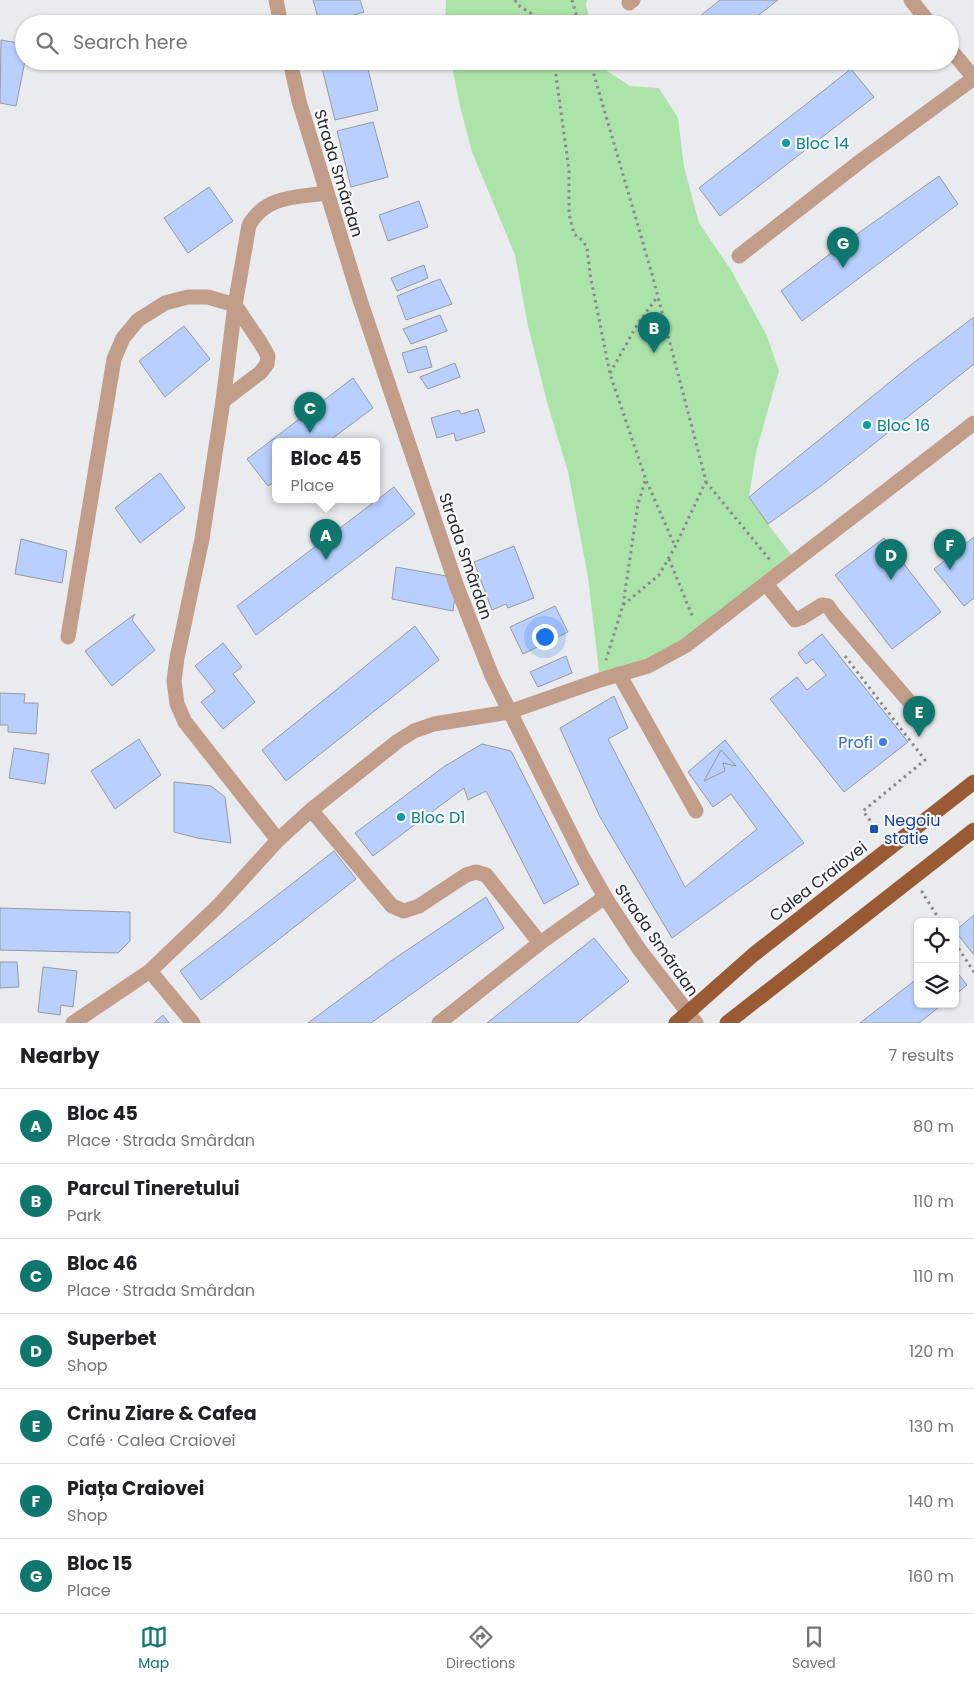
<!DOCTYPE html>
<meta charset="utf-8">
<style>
body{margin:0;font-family:Poppins,sans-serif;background:#f6f6f6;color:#202124}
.controls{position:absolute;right:15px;bottom:15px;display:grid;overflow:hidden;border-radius:8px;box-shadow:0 1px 4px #0004}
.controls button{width:45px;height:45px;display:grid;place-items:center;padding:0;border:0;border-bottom:1px solid #e0e0e0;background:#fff;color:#202124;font:25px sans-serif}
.you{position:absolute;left:544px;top:636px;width:18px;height:18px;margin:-12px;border:4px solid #fff;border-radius:50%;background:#1a73e8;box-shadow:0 0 0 8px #1a73e833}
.badge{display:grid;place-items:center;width:32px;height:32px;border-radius:50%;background:#0f766e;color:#fff;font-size:16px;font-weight:700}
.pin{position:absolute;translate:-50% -41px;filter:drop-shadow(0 1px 2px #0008)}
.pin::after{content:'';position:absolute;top:26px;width:18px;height:15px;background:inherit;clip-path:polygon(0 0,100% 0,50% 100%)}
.popup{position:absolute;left:272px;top:438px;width:108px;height:65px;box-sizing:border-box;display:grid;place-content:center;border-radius:8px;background:#fff;filter:drop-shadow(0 1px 4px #0005);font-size:16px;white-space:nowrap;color:#757577}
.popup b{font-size:19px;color:#202124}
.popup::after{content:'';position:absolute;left:50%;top:100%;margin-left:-10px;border:10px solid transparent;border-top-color:#fff}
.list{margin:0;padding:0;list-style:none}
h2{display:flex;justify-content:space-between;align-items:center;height:65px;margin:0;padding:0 20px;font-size:21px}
h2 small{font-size:16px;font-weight:400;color:#757577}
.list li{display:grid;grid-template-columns:32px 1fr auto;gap:15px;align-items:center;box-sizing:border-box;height:75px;padding:0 20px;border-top:1px solid #e0e0e0}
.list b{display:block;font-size:19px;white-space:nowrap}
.list p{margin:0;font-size:16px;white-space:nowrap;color:#757577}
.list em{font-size:16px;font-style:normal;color:#757577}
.icon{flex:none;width:28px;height:28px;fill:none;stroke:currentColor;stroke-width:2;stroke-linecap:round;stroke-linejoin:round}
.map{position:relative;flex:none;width:974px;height:1023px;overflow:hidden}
.search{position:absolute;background:#fff;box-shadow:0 1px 4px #0004;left:15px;right:15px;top:15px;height:55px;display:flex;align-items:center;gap:12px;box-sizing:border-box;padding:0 18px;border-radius:28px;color:#757577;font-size:19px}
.sheet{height:590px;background:#fff}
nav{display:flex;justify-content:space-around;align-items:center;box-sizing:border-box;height:70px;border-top:1px solid #e0e0e0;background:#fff;font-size:14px;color:#757577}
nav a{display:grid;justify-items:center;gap:2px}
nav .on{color:#0f766e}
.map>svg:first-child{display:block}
</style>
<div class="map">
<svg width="974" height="1023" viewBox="0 0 974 1023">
<rect width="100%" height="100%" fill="#e9ebef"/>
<g fill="#ace3a9">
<polygon points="446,0 587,0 586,5 591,24 445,24"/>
<polygon points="451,61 604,61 607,71 630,86 659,88 678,118 684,167 699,223 731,270 767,336 779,371 756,452 749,497 768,524 796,561 707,630 600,680 588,577 568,472 547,402 528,326 515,255 472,152 460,106"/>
</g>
<g fill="#b9cffe" stroke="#989a9e">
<polygon points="313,0 360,0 364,12 325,24 320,24"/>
<polygon points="720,0 778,0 747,24 690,24"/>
<polygon points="1,40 24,44 24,61 25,61 16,106 0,103"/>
<polygon points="348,61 366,61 378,110 335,120 322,68"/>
<polygon points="683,61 699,61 688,70"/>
<polygon points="851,69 874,97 720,216 699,188"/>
<polygon points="373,122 388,177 351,187 337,131"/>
<polygon points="939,176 958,204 802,321 781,291 843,244"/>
<polygon points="209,187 233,221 188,253 164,218"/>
<polygon points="419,201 428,227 388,241 379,215"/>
<polygon points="424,265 428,278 397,291 391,278"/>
<polygon points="440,279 452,304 406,320 397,296"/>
<polygon points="440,315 447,331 411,344 403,329"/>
<polygon points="974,317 974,364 821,486 768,524 749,497 912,364"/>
<polygon points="184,326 210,359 165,397 139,361"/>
<polygon points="426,346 432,367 408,373 402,353"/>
<polygon points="455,363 460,377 428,389 420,377"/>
<polygon points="353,378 373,408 329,441 276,441 276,481 268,486 247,459"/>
<polygon points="478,409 485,432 456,441 454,433 437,438 431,418 459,410 461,414"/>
<polygon points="160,473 185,508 140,543 115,508"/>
<polygon points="394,487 415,514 256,635 237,606"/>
<polygon points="974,537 974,598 964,606 934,569"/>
<polygon points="884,538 941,612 892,649 835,575"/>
<polygon points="21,539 67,551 62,583 15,574"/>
<polygon points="514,546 534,598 508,608 506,604 492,610 474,562"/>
<polygon points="396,567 446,576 455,597 453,611 392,599"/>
<polygon points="555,606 568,632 523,654 510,627"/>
<polygon points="135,614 132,620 155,650 112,686 85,651"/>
<polygon points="415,626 439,660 286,781 262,750"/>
<polygon points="822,634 908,742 844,792 770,699 797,677 807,690 826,675 813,659 806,664 798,653"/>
<polygon points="223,643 242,667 233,674 255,702 223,729 201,702 215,691 195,666"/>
<polygon points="566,656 572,673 538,687 530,672"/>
<polygon points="0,693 25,694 24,703 38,703 36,734 8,732 8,725 0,725"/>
<polygon points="614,696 628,728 608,739 685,887 757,829 731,794 713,807 688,772 725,740 804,843 672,938 600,817 560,728"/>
<polygon points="139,739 161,775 115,809 91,771"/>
<polygon points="482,744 511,751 579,884 544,904 486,791 468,800 464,788 373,856 355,833 445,766"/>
<polygon points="14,748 49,754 45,784 9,778"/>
<polygon points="721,750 736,766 723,763 725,771 704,781"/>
<polygon points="174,782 211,786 225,797 231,843 197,838 174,832"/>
<polygon points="334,851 356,879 201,1000 180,971"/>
<polygon points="486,897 504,928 371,1023 308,1023 391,961"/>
<polygon points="0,908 130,912 130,941 118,953 0,950"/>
<polygon points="974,915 974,955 955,931"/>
<polygon points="594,938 629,981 577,1023 487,1023"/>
<polygon points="0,962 17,962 19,987 0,988"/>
<polygon points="43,967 77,971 73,1007 61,1005 60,1015 38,1012"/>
<polygon points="955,970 967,985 955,995"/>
<polygon points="918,978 918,1004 943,1004 919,1023 860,1023"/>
<polygon points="163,1015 169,1023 154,1023"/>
</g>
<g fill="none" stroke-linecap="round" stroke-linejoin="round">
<g stroke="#898a8d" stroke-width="3" stroke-dasharray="2.5 4" stroke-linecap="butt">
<polyline points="515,0 518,5 548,24"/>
<polyline points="572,0 579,24"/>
<polyline points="554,61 569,170 569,214 574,234 582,240 587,247 590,274 610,374 646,480 675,546"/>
<polyline points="590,61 652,274 706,481 675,547 659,575 623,605 606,660"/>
<polyline points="610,373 637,325 658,296"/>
<polyline points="706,482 770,560"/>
<polyline points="669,559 693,618"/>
<polyline points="623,605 638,504 645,481"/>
<polyline points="845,656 925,760 863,811 880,834"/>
<polyline points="923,891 922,892 941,922"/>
<polyline points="955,943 974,972"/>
</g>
<g stroke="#c29d89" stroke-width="15">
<polyline points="276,0 281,24"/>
<polyline points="911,0 930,24"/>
<polyline points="629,3 633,0"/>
<polyline points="950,49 974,78"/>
<polyline points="290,61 299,101 360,300 457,587 492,676 583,858 605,897 639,949 696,1023"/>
<polyline points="739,256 862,160 974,78"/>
<polyline points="766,584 795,620 801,618 822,605 828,606 835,616 914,707"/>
<polyline points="68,637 114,359 123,338 138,320 165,303 188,297 208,297 235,305 260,342 268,356 267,364 261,372 223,401"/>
<polyline points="619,674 696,811"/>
<polyline points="311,810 392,906 404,911 419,906 466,875 476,872 486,875 540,943"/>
<path d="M 278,840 L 185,722 L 177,704 L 174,681 L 177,658 L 202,539 L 223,401 L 235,305 L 249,225 C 267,195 294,198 326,193"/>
<polyline points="150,971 193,1023"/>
<polyline points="73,1023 150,971 218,906 278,840 311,810 398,741 414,731 434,724 509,712 600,680 648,666 685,646 974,423"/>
<polyline points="439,1023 540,943 605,897"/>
</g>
<g stroke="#9a5a33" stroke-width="15">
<polyline points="676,1023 753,955 974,782"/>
<polyline points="727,1023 974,830"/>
</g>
</g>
<g fill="#0f9aa8" stroke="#f6f8fc" stroke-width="2">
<circle cx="786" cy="143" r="5"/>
<circle cx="867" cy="425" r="5"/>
<circle cx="401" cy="817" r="5"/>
</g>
<circle fill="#3f7fe0" stroke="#f6f8fc" stroke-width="2" cx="883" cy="742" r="5"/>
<rect fill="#1a4fb4" stroke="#f6f8fc" stroke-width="2" x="869" y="824" width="10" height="10" rx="2.5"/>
<g text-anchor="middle" stroke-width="4.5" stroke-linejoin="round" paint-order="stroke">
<g font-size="16" fill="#0d838f" stroke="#f6f8fc" text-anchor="start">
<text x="796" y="149">Bloc 14</text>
<text x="877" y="431">Bloc 16</text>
<text x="411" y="823">Bloc D1</text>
</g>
<g font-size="16" fill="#292a2c" stroke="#f6f8fc">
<text transform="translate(339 173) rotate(73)" y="6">Strada Smârdan</text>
<text transform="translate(466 556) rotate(71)" y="6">Strada Smârdan</text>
<text transform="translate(818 881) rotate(-38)" y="6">Calea Craiovei</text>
<text transform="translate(657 940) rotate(55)" y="6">Strada Smârdan</text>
</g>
<g font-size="16" fill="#366cbe" stroke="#f6f8fc" text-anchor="end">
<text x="873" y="748">Profi</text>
</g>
<g font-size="16" fill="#164399" stroke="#f6f8fc" text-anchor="start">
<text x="884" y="826">Negoiu<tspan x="884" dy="18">statie</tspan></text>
</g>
</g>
</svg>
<div class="controls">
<button><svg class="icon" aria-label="locate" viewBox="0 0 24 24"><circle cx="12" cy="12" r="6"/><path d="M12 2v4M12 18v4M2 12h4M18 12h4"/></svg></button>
<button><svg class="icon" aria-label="layers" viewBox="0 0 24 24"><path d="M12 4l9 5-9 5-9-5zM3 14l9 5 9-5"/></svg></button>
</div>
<div class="you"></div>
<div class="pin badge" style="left:326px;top:560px">A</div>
<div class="popup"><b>Bloc 45</b>Place</div>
<div class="pin badge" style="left:654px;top:353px">B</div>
<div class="pin badge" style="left:310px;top:433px">C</div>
<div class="pin badge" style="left:891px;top:580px">D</div>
<div class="pin badge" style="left:919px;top:737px">E</div>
<div class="pin badge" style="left:950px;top:570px">F</div>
<div class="pin badge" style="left:843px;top:268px">G</div>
<div class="search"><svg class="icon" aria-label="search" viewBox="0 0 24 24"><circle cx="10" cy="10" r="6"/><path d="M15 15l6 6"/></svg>Search here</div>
</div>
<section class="sheet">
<h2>Nearby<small>7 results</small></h2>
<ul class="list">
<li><span class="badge">A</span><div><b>Bloc 45</b><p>Place · Strada Smârdan</p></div><em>80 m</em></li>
<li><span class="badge">B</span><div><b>Parcul Tineretului</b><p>Park</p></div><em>110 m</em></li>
<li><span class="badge">C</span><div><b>Bloc 46</b><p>Place · Strada Smârdan</p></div><em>110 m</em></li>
<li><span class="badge">D</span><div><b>Superbet</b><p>Shop</p></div><em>120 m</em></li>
<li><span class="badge">E</span><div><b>Crinu Ziare &amp; Cafea</b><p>Café · Calea Craiovei</p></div><em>130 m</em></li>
<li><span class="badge">F</span><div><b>Piața Craiovei</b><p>Shop</p></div><em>140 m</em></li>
<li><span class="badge">G</span><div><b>Bloc 15</b><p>Place</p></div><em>160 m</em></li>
</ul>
</section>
<nav>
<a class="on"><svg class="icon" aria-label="map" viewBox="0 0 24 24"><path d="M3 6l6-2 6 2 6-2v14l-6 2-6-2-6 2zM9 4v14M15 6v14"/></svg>Map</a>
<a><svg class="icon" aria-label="directions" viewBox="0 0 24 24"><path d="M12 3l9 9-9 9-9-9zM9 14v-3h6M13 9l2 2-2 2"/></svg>Directions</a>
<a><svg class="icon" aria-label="saved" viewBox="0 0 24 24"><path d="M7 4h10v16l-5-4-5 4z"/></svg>Saved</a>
</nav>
